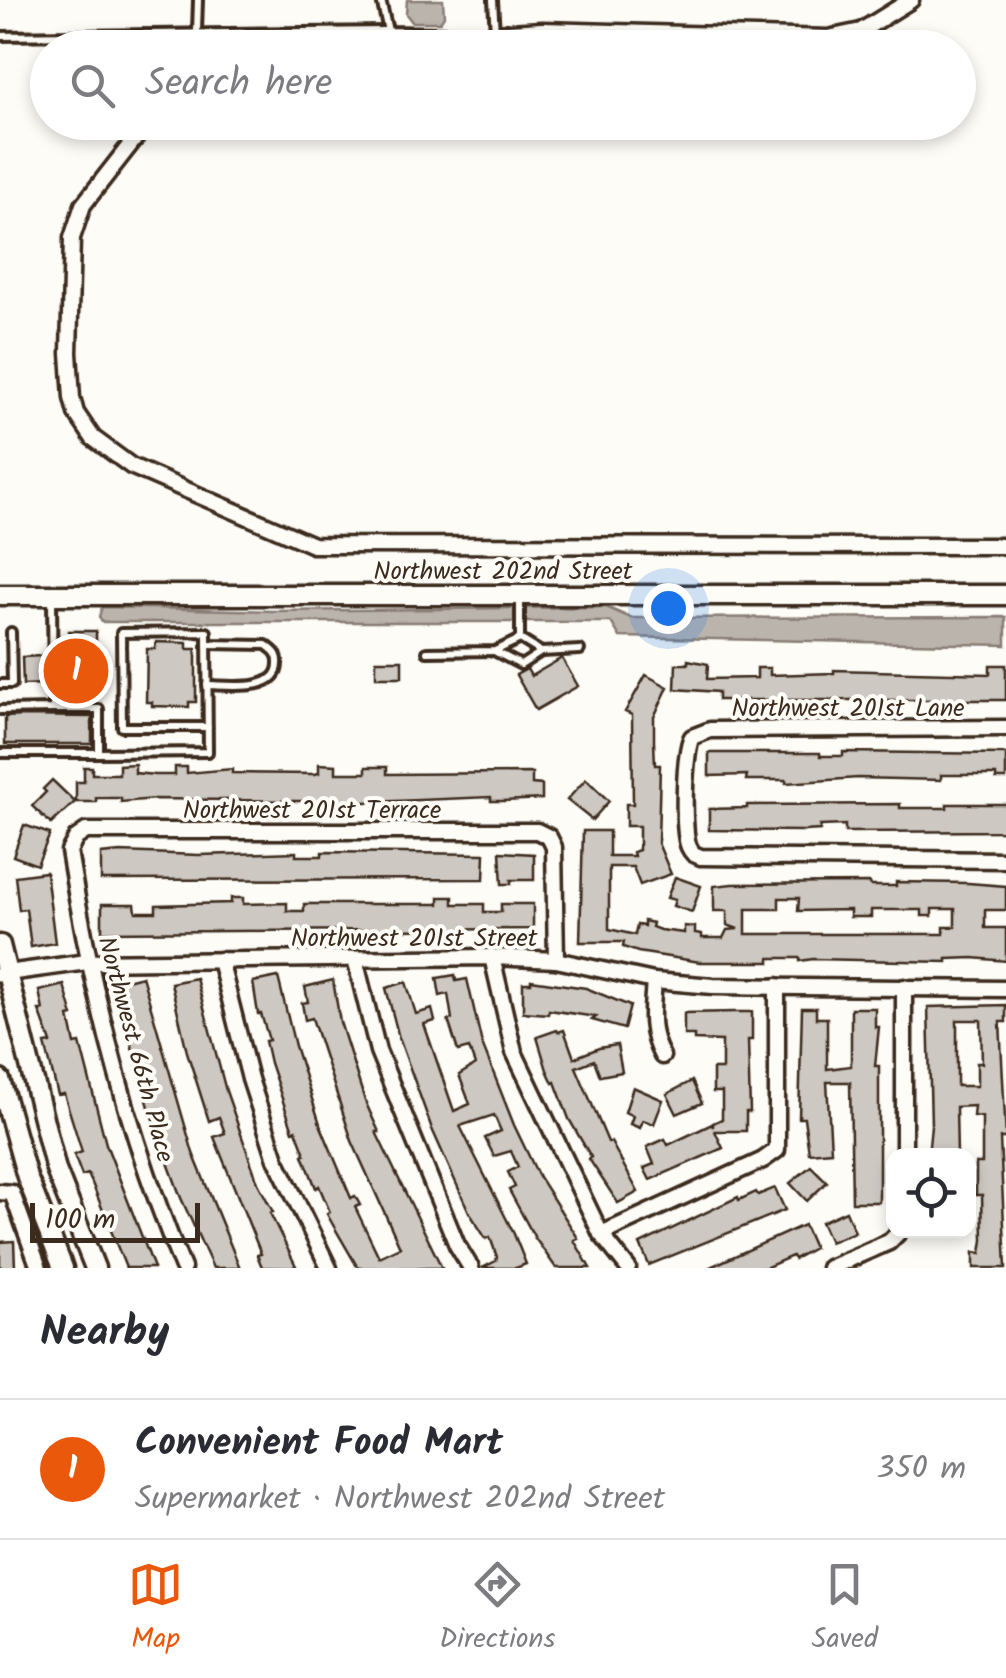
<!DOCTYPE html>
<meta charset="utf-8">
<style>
body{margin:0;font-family:Kalam,sans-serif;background:#f2f2f3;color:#2b2b33}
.controls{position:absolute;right:30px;bottom:30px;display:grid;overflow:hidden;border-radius:20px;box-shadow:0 5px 15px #0003}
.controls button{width:90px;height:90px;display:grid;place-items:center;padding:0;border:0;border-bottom:2px solid #e1e1e2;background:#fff;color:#2b2b33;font:50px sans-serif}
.scale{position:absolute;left:30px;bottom:25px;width:170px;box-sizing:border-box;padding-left:10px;border:5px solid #3b2a1e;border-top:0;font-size:28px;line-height:35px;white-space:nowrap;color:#3b2a1e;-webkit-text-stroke:8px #fdfcf7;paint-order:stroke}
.you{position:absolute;left:668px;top:608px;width:35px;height:35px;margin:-25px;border:8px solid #fff;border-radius:50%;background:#1a73e8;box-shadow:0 0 0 15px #1a73e833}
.badge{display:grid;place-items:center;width:65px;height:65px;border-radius:50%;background:#ea580c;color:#fff;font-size:32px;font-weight:700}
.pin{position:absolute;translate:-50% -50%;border:5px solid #fff;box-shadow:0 2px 10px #0006}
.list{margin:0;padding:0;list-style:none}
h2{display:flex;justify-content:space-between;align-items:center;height:130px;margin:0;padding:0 40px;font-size:42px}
h2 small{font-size:32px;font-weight:400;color:#7c7c81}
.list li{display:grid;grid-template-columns:65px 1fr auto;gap:30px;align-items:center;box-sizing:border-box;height:140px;padding:0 40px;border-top:2px solid #e1e1e2}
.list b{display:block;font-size:38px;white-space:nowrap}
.list p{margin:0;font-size:32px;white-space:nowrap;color:#7c7c81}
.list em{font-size:32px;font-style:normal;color:#7c7c81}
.icon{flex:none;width:55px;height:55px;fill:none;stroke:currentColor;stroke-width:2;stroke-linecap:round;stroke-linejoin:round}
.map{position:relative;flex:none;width:1006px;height:1268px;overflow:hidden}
.search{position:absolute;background:#fff;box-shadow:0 5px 15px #0003;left:30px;right:30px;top:30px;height:110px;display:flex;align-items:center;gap:25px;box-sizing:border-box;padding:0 35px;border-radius:55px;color:#7c7c81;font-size:38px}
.sheet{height:270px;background:#fff}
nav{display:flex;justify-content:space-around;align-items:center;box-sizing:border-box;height:140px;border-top:2px solid #e1e1e2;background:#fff;font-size:28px;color:#7c7c81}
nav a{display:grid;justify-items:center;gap:5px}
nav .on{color:#ea580c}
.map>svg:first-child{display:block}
</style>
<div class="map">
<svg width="1006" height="1268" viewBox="0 0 1006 1268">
<rect width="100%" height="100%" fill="#fdfcf7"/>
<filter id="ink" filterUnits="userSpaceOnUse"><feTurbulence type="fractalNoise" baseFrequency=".01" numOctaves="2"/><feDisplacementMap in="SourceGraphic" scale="20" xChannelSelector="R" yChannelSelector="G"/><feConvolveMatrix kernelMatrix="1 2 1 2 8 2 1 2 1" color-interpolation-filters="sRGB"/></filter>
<g filter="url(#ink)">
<g fill="#bbb4ad" stroke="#887d74" stroke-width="2.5">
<polygon points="407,0 443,0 444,16 440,22 412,22 406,14"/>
<polygon points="102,607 273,611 606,607 631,618 1006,617 1006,645 620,637 611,622 102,622 99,617"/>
</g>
<g fill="#cdc8c2" stroke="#3b2a1e" stroke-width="2.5" fill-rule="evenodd">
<polygon points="69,631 96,631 96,687 67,687"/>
<polygon points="156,642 187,643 187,649 196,649 196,702 189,702 189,707 152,706 152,702 146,702 147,649 155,649"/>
<polygon points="42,656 43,684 23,685 22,657"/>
<polygon points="562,658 578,686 536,710 516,675 527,669 531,676"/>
<rect x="376" y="660" width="26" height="17"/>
<polygon points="688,660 708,664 707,679 757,678 757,668 770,668 770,675 834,673 834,670 990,674 990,665 1006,665 1006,700 718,700 718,692 675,689 676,664 688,664"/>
<path d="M 646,675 L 668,687 L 654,717 L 654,741 L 655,765 L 660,765 L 658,843 L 671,874 L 640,885 L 633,867 L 609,867 L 609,929 L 635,935 L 637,925 L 644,926 L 644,921 L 653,923 L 652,927 L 660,930 L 684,933 L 684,926 L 695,927 L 695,933 L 702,934 L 702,938 L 723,938 L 727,930 L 738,929 L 727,925 L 727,911 L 714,911 L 714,886 L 732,884 L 870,883 L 871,886 L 896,886 L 896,882 L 968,883 L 1006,886 L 1006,910 L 985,910 L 985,928 L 1006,928 L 1006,961 L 973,958 L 947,959 L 947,962 L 813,959 L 800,961 L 800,958 L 770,958 L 770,962 L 700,962 L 638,952 L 623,947 L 624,942 L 580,942 L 583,831 L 609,831 L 609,856 L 634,856 L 633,852 L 639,850 L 639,826 L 626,826 L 626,804 L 633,804 L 632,715 L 625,712 ZM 779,898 L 799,898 L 798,911 L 850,910 L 850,917 L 871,917 L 871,910 L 922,910 L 922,916 L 932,916 L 932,909 L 955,909 L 955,927 L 944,927 L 944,934 L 746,934 L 746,909 L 779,909 Z"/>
<polygon points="23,716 92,717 92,744 5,744 5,717"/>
<polygon points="843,752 1006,754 1006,779 996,779 996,775 941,775 941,780 858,778 786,783 786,780 746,780 747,775 709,776 709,753 820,753 820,756 843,756"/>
<polygon points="135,764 135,773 155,775 175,775 175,767 187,767 187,773 232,769 232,773 315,774 319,773 319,764 336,765 336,773 366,773 366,767 387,767 387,774 532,773 532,784 542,785 542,799 503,801 491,801 491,797 371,802 155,799 121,802 121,798 96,798 96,802 76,802 76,782 84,782 84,767 92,767 92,774 119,774 119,765"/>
<polygon points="586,779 609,801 592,820 567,800"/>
<polygon points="52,780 75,802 51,824 32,806 46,792 43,789"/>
<polygon points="900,804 900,808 947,808 947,804 1006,804 1006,831 845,832 845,825 820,826 820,830 804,831 709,830 709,809 747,808 747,805"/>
<polygon points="24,825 50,834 37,865 13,856"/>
<polygon points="120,852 199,855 296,852 296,856 322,856 322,852 485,854 484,879 101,880 101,854"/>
<polygon points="500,852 534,854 534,880 511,880 511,884 502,884"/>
<polygon points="46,872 55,943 31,947 26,909 19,910 15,876"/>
<polygon points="675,877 701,886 692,912 673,906 675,900 667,898"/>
<polygon points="439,897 453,897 453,904 484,904 484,912 501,912 501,904 533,904 533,929 102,932 102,904 135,904 136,912 156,912 156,905 231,903 231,898 243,898 243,904 287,903 287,911 304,911 304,904 439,904"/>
<polygon points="455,975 456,981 467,979 482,1044 514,1125 539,1177 578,1238 574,1240 590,1268 556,1268 535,1238 509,1190 515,1187 508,1172 518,1167 511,1151 494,1156 485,1138 501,1131 494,1115 460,1126 514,1234 526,1264 516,1268 482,1268 496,1261 497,1257 490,1237 486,1239 469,1212 432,1129 399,1038 386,988 406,982 416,1014 432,1009 435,1021 424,1024 454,1111 470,1104 459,1075 475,1065 469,1048 458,1051 448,1020 452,1019 448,994 440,996 437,978"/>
<polygon points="142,976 193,1153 240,1268 213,1268 181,1198 163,1149 166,1148 149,1107 132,1047 118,982"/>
<polygon points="278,977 295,1046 320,1124 351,1198 355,1196 360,1205 355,1207 379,1257 400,1247 352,1141 312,1018 305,1020 302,1003 308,1002 305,987 333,980 340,1022 365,1101 379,1132 376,1132 442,1268 358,1268 333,1225 327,1214 330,1212 319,1186 316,1188 303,1155 305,1154 296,1130 293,1131 270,1063 265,1041 269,1040 261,1014 258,1014 253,982"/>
<polygon points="196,978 226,1091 258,1183 273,1212 270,1213 296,1266 291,1268 262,1267 257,1255 261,1254 214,1137 225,1133 219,1117 209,1121 187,1052 171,983"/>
<polygon points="531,980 586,988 630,1006 624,1029 592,1020 596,1017 549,1010 548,1014 523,1012 523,983 531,983"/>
<polygon points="64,985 73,1016 69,1017 75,1044 80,1043 106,1144 154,1268 126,1268 92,1183 88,1174 82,1176 74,1155 82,1152 64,1094 58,1095 45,1044 51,1043 39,1010 43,1010 39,991"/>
<path d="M 1006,1005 L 1006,1022 L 1000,1022 L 1006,1138 L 1000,1138 L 1006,1268 L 974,1268 L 974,1252 L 981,1253 L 983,1240 L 982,1195 L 976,1195 L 976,1163 L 982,1163 L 982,1117 L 973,1116 L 974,1106 L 956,1107 L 957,1156 L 928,1156 L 931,1125 L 928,1007 ZM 957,1020 L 981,1020 L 982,1063 L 977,1063 L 977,1086 L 957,1086 Z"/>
<polygon points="802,1008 816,1008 816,1018 827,1018 827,1069 851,1066 851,1008 875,1008 875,1027 879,1027 875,1066 879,1066 879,1202 852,1202 850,1082 827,1082 831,1151 809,1153 804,1118 799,1118"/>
<polygon points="735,1012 752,1012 752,1040 748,1040 750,1112 746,1112 746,1131 715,1131 723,1148 650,1180 644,1168 654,1164 647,1147 665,1139 668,1145 712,1124 713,1127 713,1123 722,1119 722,1092 713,1092 713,1069 722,1069 722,1041 694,1040 694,1035 684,1035 684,1013"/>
<polygon points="557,1030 558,1032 564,1030 574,1058 599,1048 617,1045 622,1072 600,1076 594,1060 576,1067 608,1142 611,1142 638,1192 618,1203 589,1159 591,1157 569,1119 555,1082 553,1083 547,1070 537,1037"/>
<polygon points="692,1081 702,1103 677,1114 667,1094"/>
<polygon points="633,1087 663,1100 654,1124 643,1120 640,1128 630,1124 633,1116 625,1112"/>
<polygon points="811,1166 827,1182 807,1201 790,1183"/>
<polygon points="775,1188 785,1210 649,1265 640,1244 738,1197 739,1200 756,1192 758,1195"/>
<polygon points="846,1211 855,1232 830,1242 821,1222"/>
<polygon points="804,1225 814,1248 794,1259 792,1256 765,1268 708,1268"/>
<polygon points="14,1241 15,1268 0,1268 0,1242"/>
</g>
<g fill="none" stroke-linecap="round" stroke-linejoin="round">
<defs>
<g id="lane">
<polyline points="381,0 388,31 495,33 493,0"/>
<polyline points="197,31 198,0"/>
<polyline points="0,36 388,31"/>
<polyline points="520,599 520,639 541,652 580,650"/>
<path d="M 207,644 L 266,645 C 273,650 279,654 278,664 C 278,693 226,685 207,685"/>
<polyline points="427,652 495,651 520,639"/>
<polyline points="496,652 521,665 541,652"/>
<polyline points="0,684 12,684 11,632"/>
<polyline points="0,710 53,709 52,596"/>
<polyline points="0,753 99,753 99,709 53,709"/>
<polyline points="99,753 208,752 207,632 121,633 122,727 208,727"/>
</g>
<g id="street">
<polyline points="490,48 495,33 542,30 828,38 861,31 911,0"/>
<polyline points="148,122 83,205 72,238 69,353 72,398 76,413 93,438 131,466 313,545 1006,546"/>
<path d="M 1006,728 L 710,730 L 692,737 C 684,750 682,833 689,847 C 693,855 694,854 701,857 L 1006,860"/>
<polyline points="492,957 514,1052 601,1234 628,1268"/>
<polyline points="355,959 378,1051 457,1245 471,1268"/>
<polyline points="220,960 250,1079 276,1159 329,1268"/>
<polyline points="0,974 87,962 492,957 556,960 654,981 713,986 1006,989"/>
<path d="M 654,981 C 652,1009 648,1031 662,1056"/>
<polyline points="904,1156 904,987"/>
<polyline points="0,1192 12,1193 39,1268"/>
<polyline points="601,1234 763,1160 777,1150 777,986"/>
<path d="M 183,1268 C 127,1133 92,995 69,851 L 76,838 L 86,831 L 537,831 L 549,837 L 554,847 L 556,960"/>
<polyline points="829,1268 889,1242 901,1230"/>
</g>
<g id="secondary">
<polyline points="0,595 1006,595"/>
<polyline points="0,945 56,1170 95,1268"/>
<polyline points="0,1080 27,1177 63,1268"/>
</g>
</defs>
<use href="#lane" stroke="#3b2a1e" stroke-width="14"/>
<use href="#street" stroke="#3b2a1e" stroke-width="21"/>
<use href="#secondary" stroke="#3b2a1e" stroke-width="25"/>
<use href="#lane" stroke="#fdfcf7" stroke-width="6"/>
<use href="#street" stroke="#fdfcf7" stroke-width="14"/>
<use href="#secondary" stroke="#fdfcf7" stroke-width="18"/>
</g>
</g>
<g text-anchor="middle" stroke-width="8" stroke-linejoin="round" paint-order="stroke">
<g font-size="25" fill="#3b2a1e" stroke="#fdfcf7">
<text x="503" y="579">Northwest 202nd Street</text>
<text x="848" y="716">Northwest 201st Lane</text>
<text x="312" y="818">Northwest 201st Terrace</text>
<text x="414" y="946">Northwest 201st Street</text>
<text transform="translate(137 1049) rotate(75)" y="9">Northwest 66th Place</text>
</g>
</g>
</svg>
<div class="controls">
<button><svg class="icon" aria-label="locate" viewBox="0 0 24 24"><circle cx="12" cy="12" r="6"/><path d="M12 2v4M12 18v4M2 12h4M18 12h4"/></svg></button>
</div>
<div class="scale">100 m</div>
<div class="you"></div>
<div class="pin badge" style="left:76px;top:671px">1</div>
<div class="search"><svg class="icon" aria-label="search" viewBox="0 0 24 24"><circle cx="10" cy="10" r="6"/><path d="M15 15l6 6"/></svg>Search here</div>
</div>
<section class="sheet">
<h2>Nearby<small></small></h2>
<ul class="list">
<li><span class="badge">1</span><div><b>Convenient Food Mart</b><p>Supermarket · Northwest 202nd Street</p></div><em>350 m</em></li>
</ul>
</section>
<nav>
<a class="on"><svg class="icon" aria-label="map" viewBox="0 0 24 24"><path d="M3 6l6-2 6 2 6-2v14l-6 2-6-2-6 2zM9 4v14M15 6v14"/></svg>Map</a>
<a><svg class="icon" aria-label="directions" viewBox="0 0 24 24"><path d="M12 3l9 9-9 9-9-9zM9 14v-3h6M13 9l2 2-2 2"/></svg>Directions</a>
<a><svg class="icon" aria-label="saved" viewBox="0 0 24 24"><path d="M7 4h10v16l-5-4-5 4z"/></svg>Saved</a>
</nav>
